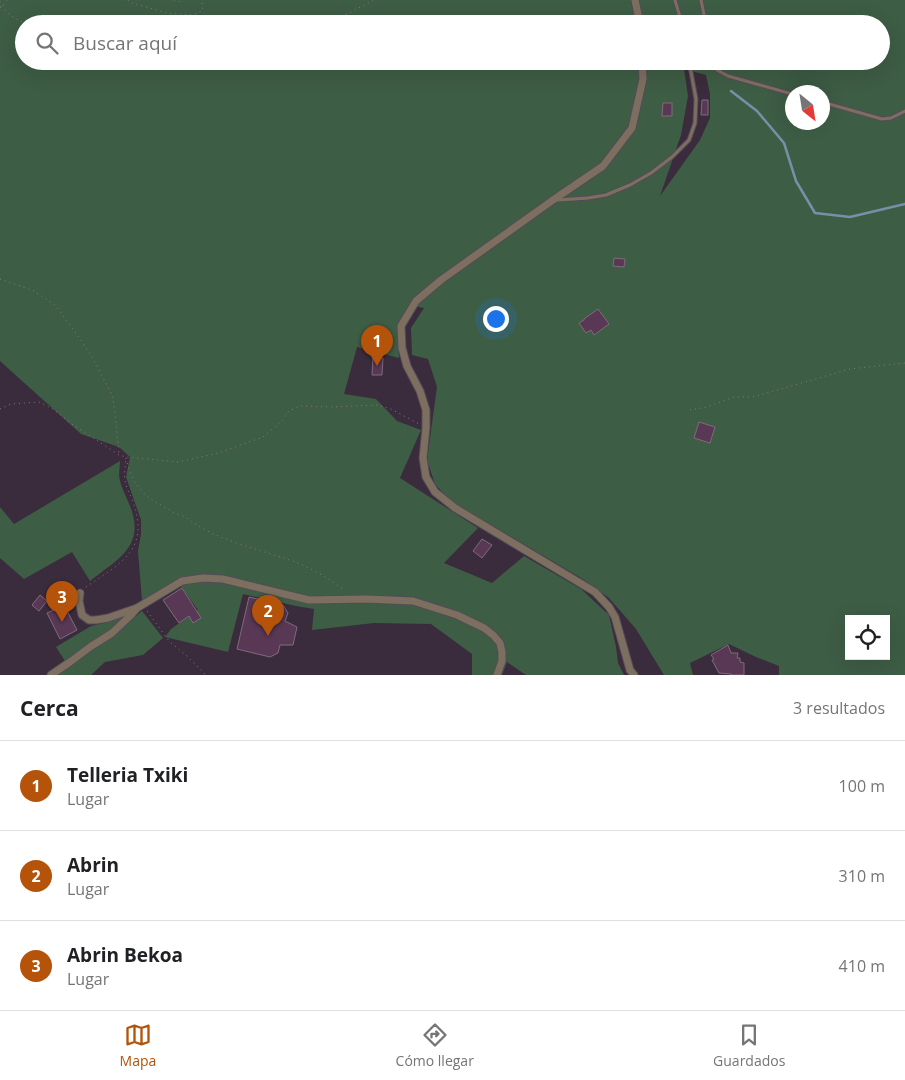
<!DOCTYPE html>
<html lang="es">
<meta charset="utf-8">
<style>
body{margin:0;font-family:"Open Sans",sans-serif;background:#f2f2f2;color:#202124}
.controls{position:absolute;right:15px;bottom:15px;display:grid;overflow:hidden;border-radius:0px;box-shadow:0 5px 20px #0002}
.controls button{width:45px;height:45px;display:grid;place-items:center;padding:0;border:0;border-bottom:1px solid #e0e0e0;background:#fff;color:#202124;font:25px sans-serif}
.compass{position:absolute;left:785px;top:85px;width:45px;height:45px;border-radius:50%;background:#fff;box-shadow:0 5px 20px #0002;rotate:150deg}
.you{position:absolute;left:495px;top:318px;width:18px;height:18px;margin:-12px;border:4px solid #fff;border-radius:50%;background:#1a73e8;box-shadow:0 0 0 8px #1a73e833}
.badge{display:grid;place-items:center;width:32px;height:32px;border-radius:50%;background:#b45309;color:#fff;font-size:16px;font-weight:700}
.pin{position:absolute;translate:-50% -41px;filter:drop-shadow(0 1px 2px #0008)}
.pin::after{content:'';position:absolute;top:26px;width:18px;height:15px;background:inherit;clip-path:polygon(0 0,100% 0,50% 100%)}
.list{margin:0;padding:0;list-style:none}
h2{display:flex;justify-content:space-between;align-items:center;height:65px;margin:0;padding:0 20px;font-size:21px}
h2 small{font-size:16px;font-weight:400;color:#757577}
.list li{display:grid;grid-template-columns:32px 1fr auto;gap:15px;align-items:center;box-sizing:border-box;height:90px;padding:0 20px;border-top:1px solid #e0e0e0}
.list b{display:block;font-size:19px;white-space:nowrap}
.list p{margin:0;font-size:16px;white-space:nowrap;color:#757577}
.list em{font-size:16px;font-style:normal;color:#757577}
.icon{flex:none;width:28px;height:28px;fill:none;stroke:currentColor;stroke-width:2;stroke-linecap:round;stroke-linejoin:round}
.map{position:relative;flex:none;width:905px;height:675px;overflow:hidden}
.search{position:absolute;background:#fff;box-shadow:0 5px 20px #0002;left:15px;right:15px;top:15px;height:55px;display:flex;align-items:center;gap:12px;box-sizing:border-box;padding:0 18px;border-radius:28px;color:#757577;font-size:19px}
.sheet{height:335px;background:#fff}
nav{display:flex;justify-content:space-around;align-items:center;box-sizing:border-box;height:70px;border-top:1px solid #e0e0e0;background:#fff;font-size:14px;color:#757577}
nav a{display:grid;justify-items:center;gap:2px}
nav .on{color:#b45309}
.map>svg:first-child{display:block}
</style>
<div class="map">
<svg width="905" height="675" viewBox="0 0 905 675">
<rect width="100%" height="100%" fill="#3a2c3c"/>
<g fill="#3e5d45" fill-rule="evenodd">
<path d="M 0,0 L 905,0 L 905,675 L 779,675 L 779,666 L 756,657 L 729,644 L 690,663 L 693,675 L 664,675 L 636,629 L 609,598 L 581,578 L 449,500 L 435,484 L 427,460 L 437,387 L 428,359 L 412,355 L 411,328 L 424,308 L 409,305 L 397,325 L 399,358 L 357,347 L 344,394 L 376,399 L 397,421 L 421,430 L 400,478 L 478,528 L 444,563 L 492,583 L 524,556 L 581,589 L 609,615 L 616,647 L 618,663 L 624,675 L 526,675 L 507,662 L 502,675 L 472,675 L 472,654 L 431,624 L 374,623 L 312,630 L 314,609 L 296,606 L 243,594 L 228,652 L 165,637 L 171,629 L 198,610 L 177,581 L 142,601 L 138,551 L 141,534 L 141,520 L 126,477 L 130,457 L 119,447 L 81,434 L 0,361 ZM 24,24 L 881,24 L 881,61 L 24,61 ZM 684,69 L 706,75 L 710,94 L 710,118 L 700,140 L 660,196 L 681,135 L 688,96 ZM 792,92 L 822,92 L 822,122 L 792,122 ZM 849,619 L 886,619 L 886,656 L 849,656 Z"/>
<path d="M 120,461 C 120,467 118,475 120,481 C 122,489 127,498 130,506 C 146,546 118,559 90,581 L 72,552 L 24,579 L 0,558 L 0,507 L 14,524 Z"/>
<polygon points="142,611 163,638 143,655 105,662 91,675 57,675 115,634"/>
<polygon points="127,615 107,633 65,661 56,647 91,626 104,623"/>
</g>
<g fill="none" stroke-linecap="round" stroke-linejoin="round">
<polyline stroke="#788fa8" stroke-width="2.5" points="731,91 757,111 784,143 796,181 815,213 850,217 905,204"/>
</g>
<g fill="#583855" stroke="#7e6c7c">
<polygon points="702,100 708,100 708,115 701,115"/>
<polygon points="663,103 672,103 672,116 662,116"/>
<polygon points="614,258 625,259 624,267 613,266"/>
<polygon points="598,309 609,324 594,335 591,330 586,333 579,323 584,320 584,319"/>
<polygon points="373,357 383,358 382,375 372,375"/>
<polygon points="699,422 715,427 710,443 694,438"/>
<polygon points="482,539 492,545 482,558 473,551"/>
<polygon points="182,588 201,618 193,623 189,616 179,623 163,600"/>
<polygon points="40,595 47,601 39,611 32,605"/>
<polygon points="249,597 283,605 288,613 285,621 297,627 293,645 280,645 278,653 270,657 237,649"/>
<polygon points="64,605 77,630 60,639 47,613"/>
<polygon points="728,645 731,653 738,653 737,658 740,658 740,662 744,663 744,675 731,675 731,674 719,673 712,660 714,659 711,655"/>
</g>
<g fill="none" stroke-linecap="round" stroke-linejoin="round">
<defs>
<g id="service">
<polyline points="675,0 682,24"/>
<polyline points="701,0 706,24"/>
<polyline points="712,61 717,70 728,76 792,94"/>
<polyline points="822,102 882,119 891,118 905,111"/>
<polyline points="558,200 588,198 606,195 630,185 651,173 672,157 689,140 695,123 696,99 689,61"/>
</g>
<g id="minor">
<polyline points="635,0 640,24"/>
<polyline points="80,593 79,601 82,615 89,620 96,620 108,618 137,608"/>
<polyline points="51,675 70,662 90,647 112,633 131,615 137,608 182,581 203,578 223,579 309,600 366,599 413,601 457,615 484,628 493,635 500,643 502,652 502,661 497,675"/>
<polyline points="634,675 630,670 615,617 609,607 595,592 455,508 435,492 426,477 423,458 426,428 426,410 420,391 407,366 402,348 401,326 416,301 441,280 553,200 603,166 632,128 643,79 642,61"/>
</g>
</defs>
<use href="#service" stroke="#574a59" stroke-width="5"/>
<use href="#minor" stroke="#574a59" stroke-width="9"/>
<g stroke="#847885" stroke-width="1" stroke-dasharray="1 4" stroke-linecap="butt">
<polyline points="128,0 129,2 167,13 192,15 202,11 203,6 201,0"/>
<polyline points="174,0 179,1 182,4"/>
<path d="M 0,1 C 5,14 17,21 30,24"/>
<polyline points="0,7 2,7 7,0"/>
<polyline points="328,24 374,0"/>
<polyline points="151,61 182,61"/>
<polyline points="0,279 34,291 55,305 73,329 91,355 113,397 119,453"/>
<polyline points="0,409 11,404 39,402 53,409 72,424 119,455 126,457 178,462 218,453 263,437 282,421 288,412 299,406 334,407 377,405 391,409 419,424"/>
<polyline points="690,410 707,407 734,397 753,397 850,369 905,363"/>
<path d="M 126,458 C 133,490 147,498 175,513 C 178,515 182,515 185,517 C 189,519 191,522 195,524 C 208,532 222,538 237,543 C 256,550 276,555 295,562 C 313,569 330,579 345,591"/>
<path d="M 86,587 C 121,563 150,550 133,502 C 132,497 129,493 127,488 C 123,478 125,468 126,458"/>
<polyline points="147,611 169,641 188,657 206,675"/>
</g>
<use href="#service" stroke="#7d6f60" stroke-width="3"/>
<use href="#minor" stroke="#7d6f60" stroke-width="7"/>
</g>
</svg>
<div class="controls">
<button><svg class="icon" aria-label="locate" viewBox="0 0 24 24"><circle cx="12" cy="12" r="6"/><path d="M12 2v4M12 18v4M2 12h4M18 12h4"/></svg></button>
</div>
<svg class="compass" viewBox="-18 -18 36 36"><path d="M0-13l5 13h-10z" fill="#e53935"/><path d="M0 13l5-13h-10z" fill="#757577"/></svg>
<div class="you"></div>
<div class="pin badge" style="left:377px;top:366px">1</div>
<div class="pin badge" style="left:268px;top:636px">2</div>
<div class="pin badge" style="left:62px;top:622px">3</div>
<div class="search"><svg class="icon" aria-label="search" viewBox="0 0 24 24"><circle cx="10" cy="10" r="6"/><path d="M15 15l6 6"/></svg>Buscar aquí</div>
</div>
<section class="sheet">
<h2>Cerca<small>3 resultados</small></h2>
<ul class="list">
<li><span class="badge">1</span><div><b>Telleria Txiki</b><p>Lugar</p></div><em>100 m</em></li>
<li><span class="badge">2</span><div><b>Abrin</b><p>Lugar</p></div><em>310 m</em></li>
<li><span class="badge">3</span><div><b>Abrin Bekoa</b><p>Lugar</p></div><em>410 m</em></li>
</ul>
</section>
<nav>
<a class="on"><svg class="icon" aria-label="map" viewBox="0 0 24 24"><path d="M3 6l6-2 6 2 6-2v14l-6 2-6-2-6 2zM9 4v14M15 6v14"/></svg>Mapa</a>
<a><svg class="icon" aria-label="directions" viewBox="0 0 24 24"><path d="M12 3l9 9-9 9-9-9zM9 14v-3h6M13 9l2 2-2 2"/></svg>Cómo llegar</a>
<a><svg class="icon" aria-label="saved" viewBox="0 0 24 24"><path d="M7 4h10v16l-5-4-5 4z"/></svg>Guardados</a>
</nav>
